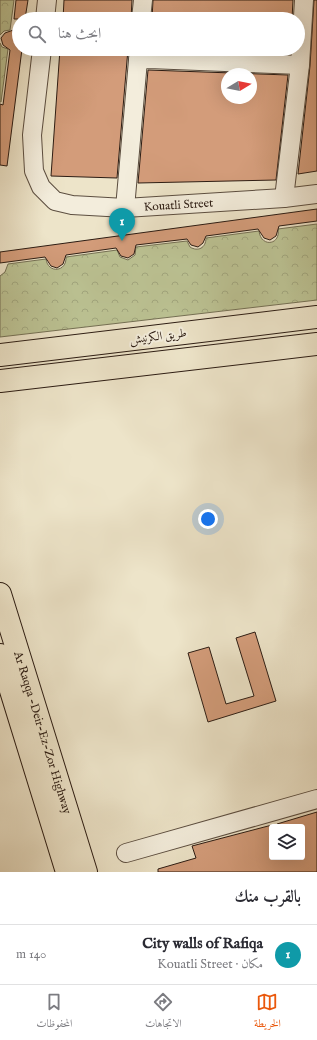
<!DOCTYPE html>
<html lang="ar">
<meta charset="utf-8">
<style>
body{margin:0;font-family:"IM FELL English",Amiri,serif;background:#f7f7f7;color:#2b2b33;direction:rtl}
.controls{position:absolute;right:12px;bottom:12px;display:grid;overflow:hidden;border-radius:4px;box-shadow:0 4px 16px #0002}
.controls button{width:36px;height:36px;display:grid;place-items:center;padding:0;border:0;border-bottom:1px solid #e1e1e2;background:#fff;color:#2b2b33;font:20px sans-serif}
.compass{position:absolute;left:221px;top:68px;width:36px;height:36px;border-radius:50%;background:#fff;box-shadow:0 4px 16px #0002;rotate:80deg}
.you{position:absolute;left:208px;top:519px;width:14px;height:14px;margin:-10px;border:3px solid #fff;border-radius:50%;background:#1a73e8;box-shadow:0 0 0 6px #1a73e833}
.badge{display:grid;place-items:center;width:26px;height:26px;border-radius:50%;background:#ea580c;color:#fff;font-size:13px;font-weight:700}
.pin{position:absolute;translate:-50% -33px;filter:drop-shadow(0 1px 2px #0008)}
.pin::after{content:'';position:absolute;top:21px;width:14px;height:12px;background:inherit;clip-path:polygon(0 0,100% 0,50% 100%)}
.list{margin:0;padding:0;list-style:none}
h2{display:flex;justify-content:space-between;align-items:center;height:52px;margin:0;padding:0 16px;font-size:17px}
h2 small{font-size:13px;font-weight:400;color:#7c7c81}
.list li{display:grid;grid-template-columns:26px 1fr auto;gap:12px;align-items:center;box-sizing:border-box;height:60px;padding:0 16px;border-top:1px solid #e1e1e2}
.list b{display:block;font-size:15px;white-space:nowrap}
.list p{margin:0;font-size:13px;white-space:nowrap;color:#7c7c81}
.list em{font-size:13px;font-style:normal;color:#7c7c81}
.icon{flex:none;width:22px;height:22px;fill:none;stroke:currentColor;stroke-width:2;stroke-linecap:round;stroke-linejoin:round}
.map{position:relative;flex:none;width:317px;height:872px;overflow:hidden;direction:ltr}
.search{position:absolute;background:#fff;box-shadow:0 4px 16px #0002;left:12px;right:12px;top:12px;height:44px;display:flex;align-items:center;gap:10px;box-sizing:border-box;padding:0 14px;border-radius:22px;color:#7c7c81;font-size:15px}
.sheet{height:112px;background:#fff}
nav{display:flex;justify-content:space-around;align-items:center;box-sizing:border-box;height:56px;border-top:1px solid #e1e1e2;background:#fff;font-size:11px;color:#7c7c81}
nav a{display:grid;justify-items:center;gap:2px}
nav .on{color:#ea580c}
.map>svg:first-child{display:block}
</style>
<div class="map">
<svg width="317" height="872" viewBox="0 0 317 872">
<defs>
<pattern id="park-crowns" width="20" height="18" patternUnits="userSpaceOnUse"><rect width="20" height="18" fill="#bcc394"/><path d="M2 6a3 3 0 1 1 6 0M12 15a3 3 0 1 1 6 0" fill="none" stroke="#a2a77f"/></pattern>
</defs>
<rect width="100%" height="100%" fill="#ede4c9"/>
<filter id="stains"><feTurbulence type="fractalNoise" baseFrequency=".005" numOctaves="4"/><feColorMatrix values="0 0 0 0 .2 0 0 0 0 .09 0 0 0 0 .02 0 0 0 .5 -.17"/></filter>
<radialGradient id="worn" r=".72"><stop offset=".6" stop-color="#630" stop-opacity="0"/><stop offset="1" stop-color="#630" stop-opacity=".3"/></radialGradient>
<g fill="url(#park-crowns)" stroke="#747054">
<polygon points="0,0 14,0 10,30 4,31 0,35"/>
<polygon points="0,43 2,47 8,49 1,102 0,102"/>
<path d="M 317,224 L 317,300 L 0,337 L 0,276 L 5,272 L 8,264 L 46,259 C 48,274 67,272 66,257 L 117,250 L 120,257 L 128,260 L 135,255 L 136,247 L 187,241 L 190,247 C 198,252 206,248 206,238 L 259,231 C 261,248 281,245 278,229 Z"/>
</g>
<g fill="#d39c7a" stroke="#2c1c13" fill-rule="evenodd">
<polygon points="16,0 28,0 25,19 14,19"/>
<polygon points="64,0 132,0 131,19 63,19"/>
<polygon points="153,0 293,0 292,19 152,19"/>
<polygon points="314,0 317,0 317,171 298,174 310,66"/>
<polygon points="19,28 19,49 22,49 7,166 0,165 0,104 3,105 10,50 3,45 1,38 5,33"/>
<polygon points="60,49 128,49 117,178 51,176"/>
<polygon points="162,49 290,49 290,54"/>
<path d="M 148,70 L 288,75 L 276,180 L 138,183 ZM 227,74 L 251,74 L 251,98 L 227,98 Z"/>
<polygon points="317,209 317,221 279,226 276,236 270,240 264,238 258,229 206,236 203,243 198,247 191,245 187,239 136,245 134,254 128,258 121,256 116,248 66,255 63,264 57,268 51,266 45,257 0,263 0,252"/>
<polygon points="255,632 276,701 208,722 188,653 209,647 226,704 254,696 236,638"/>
<polygon points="317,812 317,872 158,872 158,869 196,858 192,846 272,825 272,857 302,857 302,827 278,827 277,824"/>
</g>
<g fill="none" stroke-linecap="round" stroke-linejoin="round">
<defs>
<g id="minor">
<polyline points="45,19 47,0"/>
<polyline points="141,19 143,0"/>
<path id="s1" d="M 42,49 L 32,135 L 34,171 L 41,187 L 55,201 L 72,205 L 125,208 L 284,198 L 317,194"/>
<polyline points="138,60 149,59 300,65"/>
<polyline points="284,198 300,65 304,0"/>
<polyline points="125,208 139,49"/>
<polyline points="126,853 317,799"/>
</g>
<g id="major">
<polyline points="0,355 317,317"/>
<polyline points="0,381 317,344"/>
<path id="s2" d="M 0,594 L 86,872"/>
<polyline points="0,655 67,872"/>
</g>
</defs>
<use href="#minor" stroke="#5c4e40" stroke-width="20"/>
<use href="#major" stroke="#2c1c13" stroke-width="24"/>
<use href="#minor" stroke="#f3eddc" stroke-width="18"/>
<use href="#major" stroke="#ede4c9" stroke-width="22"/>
</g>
<g text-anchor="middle" stroke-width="4" stroke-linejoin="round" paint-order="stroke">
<g font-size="12" fill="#2c1c13" stroke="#f3eddc">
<text dy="4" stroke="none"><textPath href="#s1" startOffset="284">Kouatli Street</textPath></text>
<text transform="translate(158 336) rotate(-7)" y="4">طريق الكرنيش</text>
<text dy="4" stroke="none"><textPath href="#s2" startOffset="145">Ar Raqqa -Deir-Ez-Zor Highway</textPath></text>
</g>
</g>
<rect width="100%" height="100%" filter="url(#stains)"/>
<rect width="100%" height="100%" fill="url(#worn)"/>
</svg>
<div class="controls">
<button><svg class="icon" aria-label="layers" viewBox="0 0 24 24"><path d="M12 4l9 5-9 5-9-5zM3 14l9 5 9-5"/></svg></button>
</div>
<svg class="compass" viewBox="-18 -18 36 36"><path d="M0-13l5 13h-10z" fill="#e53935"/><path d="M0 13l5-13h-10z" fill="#7c7c81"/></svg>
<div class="you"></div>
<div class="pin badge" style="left:122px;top:241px;background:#0f9aa8">1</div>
<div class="search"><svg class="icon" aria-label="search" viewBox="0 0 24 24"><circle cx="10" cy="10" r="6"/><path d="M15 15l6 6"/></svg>ابحث هنا</div>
</div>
<section class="sheet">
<h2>بالقرب منك<small></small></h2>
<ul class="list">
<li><span class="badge" style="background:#0f9aa8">1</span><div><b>City walls of Rafiqa</b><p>مكان · Kouatli Street</p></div><em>140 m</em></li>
</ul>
</section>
<nav>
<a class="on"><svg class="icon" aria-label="map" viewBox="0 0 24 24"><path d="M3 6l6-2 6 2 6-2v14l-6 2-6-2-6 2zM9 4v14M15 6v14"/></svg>الخريطة</a>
<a><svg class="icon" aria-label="directions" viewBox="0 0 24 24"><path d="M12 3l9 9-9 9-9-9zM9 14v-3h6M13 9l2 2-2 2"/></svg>الاتجاهات</a>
<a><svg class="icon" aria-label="saved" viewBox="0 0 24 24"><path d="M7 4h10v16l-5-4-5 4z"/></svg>المحفوظات</a>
</nav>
